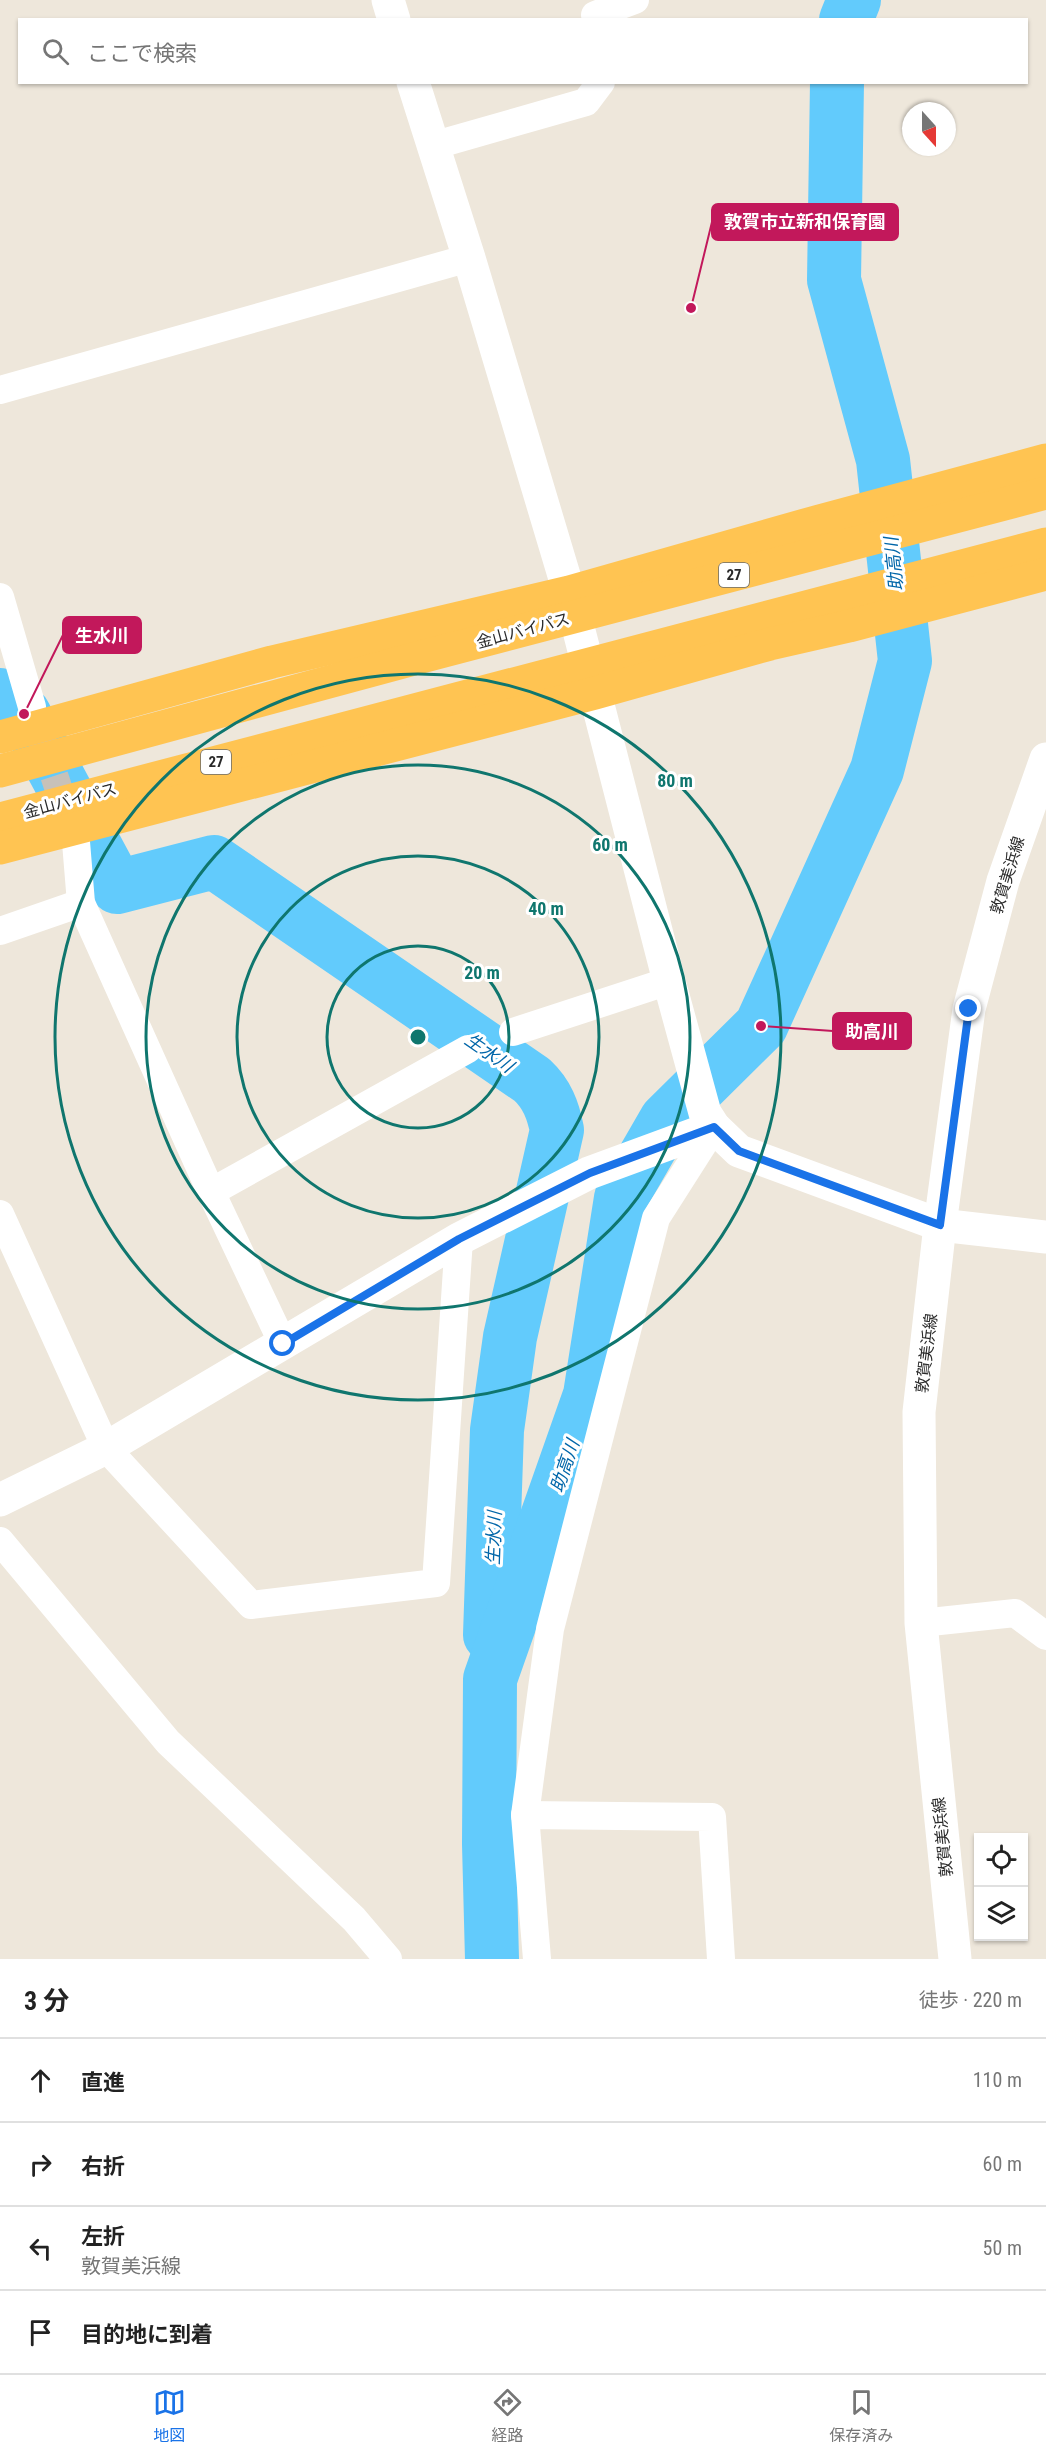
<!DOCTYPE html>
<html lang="ja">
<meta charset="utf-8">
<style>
body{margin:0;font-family:"Roboto Condensed","Noto Sans JP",sans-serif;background:#f2f2f2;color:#222}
.controls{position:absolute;right:18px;bottom:18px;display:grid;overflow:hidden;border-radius:0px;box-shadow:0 2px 4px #0004}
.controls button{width:54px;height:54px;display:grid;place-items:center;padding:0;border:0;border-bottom:2px solid #e0e0e0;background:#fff;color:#222;font:30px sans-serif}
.compass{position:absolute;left:902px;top:102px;width:54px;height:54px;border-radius:50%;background:#fff;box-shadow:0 2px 4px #0004;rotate:159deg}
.stop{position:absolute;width:18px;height:18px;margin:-14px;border:4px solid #1a73e8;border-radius:50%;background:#fff}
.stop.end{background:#1a73e8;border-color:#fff;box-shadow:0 2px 6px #0008}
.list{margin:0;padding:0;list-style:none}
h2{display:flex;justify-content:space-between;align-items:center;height:78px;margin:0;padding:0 24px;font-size:26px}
h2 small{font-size:20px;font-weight:400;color:#767676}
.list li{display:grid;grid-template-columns:39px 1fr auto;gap:18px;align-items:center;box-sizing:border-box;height:84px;padding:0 24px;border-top:2px solid #e0e0e0}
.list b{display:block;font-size:22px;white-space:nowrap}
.list p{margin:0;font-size:20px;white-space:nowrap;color:#767676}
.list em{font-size:20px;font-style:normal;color:#767676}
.icon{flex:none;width:33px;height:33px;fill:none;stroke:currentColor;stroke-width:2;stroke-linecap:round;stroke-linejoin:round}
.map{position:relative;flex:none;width:1046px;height:1959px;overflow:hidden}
.search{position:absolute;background:#fff;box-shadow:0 2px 4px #0004;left:18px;right:18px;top:18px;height:66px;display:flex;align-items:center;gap:15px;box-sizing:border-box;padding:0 21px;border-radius:0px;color:#767676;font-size:22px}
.sheet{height:414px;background:#fff}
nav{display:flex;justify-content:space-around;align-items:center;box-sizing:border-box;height:84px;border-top:2px solid #e0e0e0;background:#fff;font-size:16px;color:#767676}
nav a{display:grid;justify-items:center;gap:3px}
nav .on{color:#1a73e8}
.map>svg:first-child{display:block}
</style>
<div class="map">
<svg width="1046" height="1959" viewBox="0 0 1046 1959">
<rect width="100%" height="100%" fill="#eee7db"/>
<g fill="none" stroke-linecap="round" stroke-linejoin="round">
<g stroke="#62cbfc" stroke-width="54">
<polyline points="846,20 854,0"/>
<path d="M 0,695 L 24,714 L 117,887 L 214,862 L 532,1080 C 547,1094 553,1110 557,1130 L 510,1337 L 497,1430 L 490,1635"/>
<polyline points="492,1959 489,1844 490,1679 590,1395 621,1198 666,1120 761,1026 877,770 905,661 883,460 834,280 837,82"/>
</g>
<polyline stroke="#c7c1b8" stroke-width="28" stroke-dasharray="28 14" stroke-linecap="butt" points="41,736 70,823"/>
<g stroke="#fff" stroke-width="28">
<polyline points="595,15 635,0"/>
<polyline points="432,146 586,102 601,82"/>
<polyline points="0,390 469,258"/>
<polyline points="0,597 32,707"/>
<polyline points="76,842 81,903 211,1192 283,1344"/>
<polyline points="0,931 81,903"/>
<polyline points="513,1032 669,981"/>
<polyline points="211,1192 468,1049"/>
<polyline points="0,1214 106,1448 251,1605 436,1583 459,1239"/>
<polyline points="0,1541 168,1742 354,1919 388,1959"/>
<polyline points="921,1623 1015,1613 1046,1636"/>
<polyline points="525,1815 550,1629 656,1218 714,1127"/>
<polyline points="537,1959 525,1815 712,1817 721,1959"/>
</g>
<g stroke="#fff" stroke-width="33">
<polyline points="388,0 394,20"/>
<polyline points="413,82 469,258 569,592 669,981 705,1113 714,1127 739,1151 940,1225 1046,1237"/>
<polyline points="0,1500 106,1448 459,1239 589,1173 714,1127"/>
</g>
<polyline stroke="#fff" stroke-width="33" points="955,1959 921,1623 919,1412 940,1225 969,1009 1003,881 1046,759"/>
<g stroke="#ffc452" stroke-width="33">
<polyline points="0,737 272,662 569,592 819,521 1046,460"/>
<polyline points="0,771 421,657 1046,493"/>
<polyline points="0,819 1046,544"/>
<polyline points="0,848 595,693 770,644 849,626 1046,574"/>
</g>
</g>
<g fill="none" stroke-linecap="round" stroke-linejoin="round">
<polyline stroke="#1a73e8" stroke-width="8" points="283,1344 459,1239 590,1173 714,1127 739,1151 940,1225 969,1009"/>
</g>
<g fill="none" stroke="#0f766e" stroke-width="3">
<circle cx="418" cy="1037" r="91"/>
<circle cx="418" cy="1037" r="181"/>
<circle cx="418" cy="1037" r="272"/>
<circle cx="418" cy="1037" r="363"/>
</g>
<g text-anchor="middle" stroke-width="6" stroke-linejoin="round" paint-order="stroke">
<g fill="#fff" stroke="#6a6a6a" stroke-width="1.5">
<rect x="719" y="563" width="30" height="24" rx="4.5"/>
<rect x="201" y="750" width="30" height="24" rx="4.5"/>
</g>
<g font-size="15" font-weight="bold" fill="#2a2a2a">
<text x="734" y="580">27</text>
<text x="216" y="767">27</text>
</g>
<g font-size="16" fill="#2a2a2a" stroke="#fff">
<text transform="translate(523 630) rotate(-15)" y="6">金山バイパス</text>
<text transform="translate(70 800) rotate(-15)" y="6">金山バイパス</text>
<text transform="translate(1007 875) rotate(-73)" y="6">敦賀美浜線</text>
<text transform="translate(926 1353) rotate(-83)" y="6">敦賀美浜線</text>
<text transform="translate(942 1837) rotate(-96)" y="6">敦賀美浜線</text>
</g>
<g font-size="18" font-style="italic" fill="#0066a9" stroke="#fff">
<text transform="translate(894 564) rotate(-96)" y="6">助高川</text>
<text transform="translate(489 1053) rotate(35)" y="6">生水川</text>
<text transform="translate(565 1466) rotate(-71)" y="6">助高川</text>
<text transform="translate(494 1538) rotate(-88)" y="6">生水川</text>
</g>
</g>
<circle cx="418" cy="1037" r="9" fill="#0f766e" stroke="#fff" stroke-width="3"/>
<g font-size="18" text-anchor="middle" font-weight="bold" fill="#0f766e" stroke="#fff" stroke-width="6" stroke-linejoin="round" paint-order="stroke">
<text x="675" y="787">80 m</text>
<text x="610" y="851">60 m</text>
<text x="546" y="915">40 m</text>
<text x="482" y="979">20 m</text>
</g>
<path fill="none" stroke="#c2185b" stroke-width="2" d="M691 308L712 222M24 714L63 635M761 1026L833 1031"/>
<g fill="#c2185b" stroke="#fff" stroke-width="2">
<circle cx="691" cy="308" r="6"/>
<circle cx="24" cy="714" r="6"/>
<circle cx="761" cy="1026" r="6"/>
</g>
<g fill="#c2185b" stroke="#c2185b" stroke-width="2">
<rect x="712" y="204" width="186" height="36" rx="6"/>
<rect x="63" y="617" width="78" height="36" rx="6"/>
<rect x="833" y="1013" width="78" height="36" rx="6"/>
</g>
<g font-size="18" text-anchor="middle" font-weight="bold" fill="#fff">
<text x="805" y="228">敦賀市立新和保育園</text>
<text x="102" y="642">生水川</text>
<text x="872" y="1038">助高川</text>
</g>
</svg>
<div class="controls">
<button><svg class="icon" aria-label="locate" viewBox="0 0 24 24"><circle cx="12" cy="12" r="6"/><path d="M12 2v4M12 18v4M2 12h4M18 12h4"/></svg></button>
<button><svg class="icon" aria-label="layers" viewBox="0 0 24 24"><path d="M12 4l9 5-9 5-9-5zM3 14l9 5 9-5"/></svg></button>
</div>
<svg class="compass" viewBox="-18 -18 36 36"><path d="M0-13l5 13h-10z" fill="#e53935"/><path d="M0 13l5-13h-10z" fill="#767676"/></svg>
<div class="stop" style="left:283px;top:1344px"></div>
<div class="stop end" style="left:969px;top:1009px"></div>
<div class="search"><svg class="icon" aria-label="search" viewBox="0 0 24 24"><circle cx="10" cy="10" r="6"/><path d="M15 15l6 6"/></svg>ここで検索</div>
</div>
<section class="sheet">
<h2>3 分<small>徒歩 · 220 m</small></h2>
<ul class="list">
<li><svg class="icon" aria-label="ahead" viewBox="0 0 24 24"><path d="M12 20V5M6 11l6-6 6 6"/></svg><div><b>直進</b></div><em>110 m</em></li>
<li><svg class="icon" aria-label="right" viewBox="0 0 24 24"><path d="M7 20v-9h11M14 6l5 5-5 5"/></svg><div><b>右折</b></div><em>60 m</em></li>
<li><svg class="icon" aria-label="left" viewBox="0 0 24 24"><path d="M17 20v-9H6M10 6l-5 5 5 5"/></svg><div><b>左折</b><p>敦賀美浜線</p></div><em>50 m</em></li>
<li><svg class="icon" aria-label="arrive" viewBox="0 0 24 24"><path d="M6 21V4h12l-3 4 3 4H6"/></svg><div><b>目的地に到着</b></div></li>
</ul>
</section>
<nav>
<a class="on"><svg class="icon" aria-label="map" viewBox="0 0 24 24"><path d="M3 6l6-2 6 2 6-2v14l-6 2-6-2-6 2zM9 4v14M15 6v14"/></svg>地図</a>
<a><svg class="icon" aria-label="directions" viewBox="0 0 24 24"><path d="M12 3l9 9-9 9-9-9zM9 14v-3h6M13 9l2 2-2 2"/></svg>経路</a>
<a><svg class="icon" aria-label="saved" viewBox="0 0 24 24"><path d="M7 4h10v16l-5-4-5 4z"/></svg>保存済み</a>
</nav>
